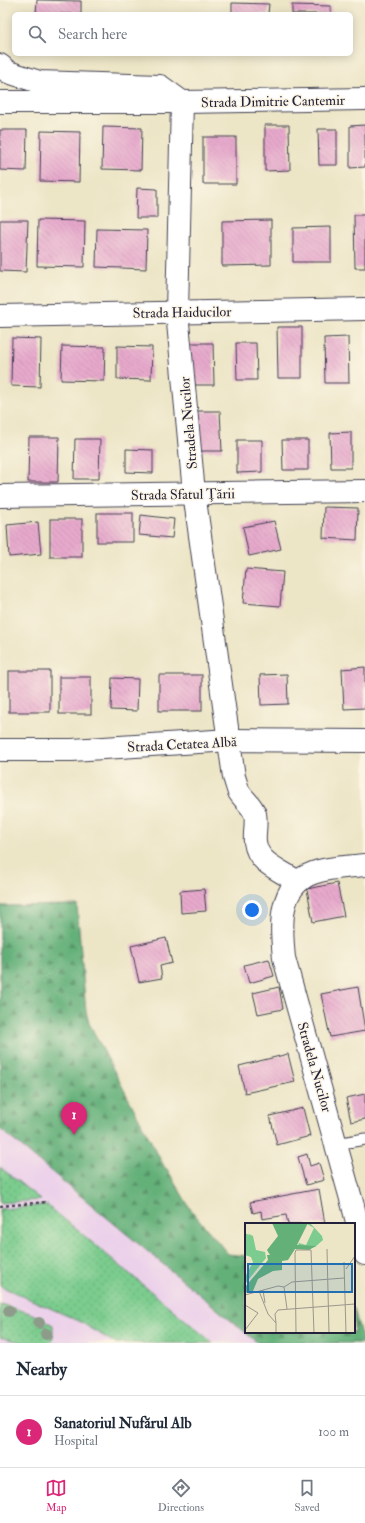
<!DOCTYPE html>
<meta charset="utf-8">
<style>
body{margin:0;font-family:"IM FELL Double Pica",serif;background:#f6f6f7;color:#1f2937}
.you{position:absolute;left:252px;top:910px;width:14px;height:14px;margin:-10px;border:3px solid #fff;border-radius:50%;background:#1a73e8;box-shadow:0 0 0 6px #1a73e833}
.badge{display:grid;place-items:center;width:26px;height:26px;border-radius:50%;background:#db2777;color:#fff;font-size:13px;font-weight:700}
.pin{position:absolute;translate:-50% -33px;filter:drop-shadow(0 1px 2px #0008)}
.pin::after{content:'';position:absolute;top:21px;width:14px;height:12px;background:inherit;clip-path:polygon(0 0,100% 0,50% 100%)}
.list{margin:0;padding:0;list-style:none}
h2{display:flex;justify-content:space-between;align-items:center;height:52px;margin:0;padding:0 16px;font-size:17px}
h2 small{font-size:13px;font-weight:400;color:#747a83}
.list li{display:grid;grid-template-columns:26px 1fr auto;gap:12px;align-items:center;box-sizing:border-box;height:72px;padding:0 16px;border-top:1px solid #e0e1e3}
.list b{display:block;font-size:15px;white-space:nowrap}
.list p{margin:0;font-size:13px;white-space:nowrap;color:#747a83}
.list em{font-size:13px;font-style:normal;color:#747a83}
.icon{flex:none;width:22px;height:22px;fill:none;stroke:currentColor;stroke-width:2;stroke-linecap:round;stroke-linejoin:round}
.map{position:relative;flex:none;width:365px;height:1343px;overflow:hidden}
.search{position:absolute;background:#fff;box-shadow:0 2px 10px #0003;left:12px;right:12px;top:12px;height:44px;display:flex;align-items:center;gap:10px;box-sizing:border-box;padding:0 14px;border-radius:6px;color:#747a83;font-size:15px}
.sheet{height:124px;background:#fff}
nav{display:flex;justify-content:space-around;align-items:center;box-sizing:border-box;height:56px;border-top:1px solid #e0e1e3;background:#fff;font-size:11px;color:#747a83}
nav a{display:grid;justify-items:center;gap:2px}
nav .on{color:#db2777}
.map>svg:first-child{display:block}
</style>
<div class="map">
<svg width="365" height="1343" viewBox="0 0 365 1343">
<defs>
<pattern id="forest-firs" width="22" height="20" patternUnits="userSpaceOnUse"><rect width="22" height="20" fill="#64b079"/><path d="M5 1l3.5 6h-7zM16 11l3.5 6h-7z" fill="#528f64"/></pattern>
<pattern id="garden-dots" width="8" height="8" patternUnits="userSpaceOnUse"><rect width="8" height="8" fill="#7bcc8e"/><path d="M2 2h.1M6 6h.1" fill="none" stroke="#6aaf7b" stroke-width="1.8" stroke-linecap="round"/></pattern>
<pattern id="building-back-hatch" width="6" height="6" patternUnits="userSpaceOnUse"><rect width="6" height="6" fill="#e7a9cc"/><path d="M-1 5l2 2M0 0l6 6M5-1l2 2" fill="none" stroke="#c691b0"/></pattern>
</defs>
<rect width="100%" height="100%" fill="#fcf5e5"/>
<filter id="ink" filterUnits="userSpaceOnUse"><feTurbulence type="fractalNoise" baseFrequency=".025" numOctaves="2"/><feDisplacementMap in="SourceGraphic" scale="8" xChannelSelector="R" yChannelSelector="G"/><feConvolveMatrix kernelMatrix="1 2 1 2 8 2 1 2 1" color-interpolation-filters="sRGB"/></filter>
<filter id="wash" filterUnits="userSpaceOnUse"><feTurbulence type="fractalNoise" baseFrequency=".012" numOctaves="4" result="noise"/><feDisplacementMap in="SourceGraphic" scale="16" xChannelSelector="R" yChannelSelector="G"/><feGaussianBlur stdDeviation="0.9" result="paint"/><feColorMatrix in="noise" values="0 0 0 0 0 0 0 0 0 0 0 0 0 0 0 0 0 1.4 0 .05"/><feComposite in="paint" operator="in"/></filter>
<g filter="url(#wash)">
<rect width="100%" height="100%" fill="#ece5c6"/>
<polygon fill="#ecd1ea" points="77,905 86,1012 89,1023 165,1168 167,1169 191,1210 228,1254 246,1256 246,1332 354,1332 354,1308 363,1343 0,1343 0,906"/>
<polygon fill="url(#forest-firs)" stroke="#43695a" points="77,905 86,1012 89,1023 165,1168 167,1169 191,1210 228,1254 246,1256 246,1332 354,1332 354,1308 363,1343 258,1343 0,1129 0,906"/>
<g fill="url(#garden-dots)" stroke="#4e7764">
<polygon points="0,1167 41,1200 0,1203"/>
<polygon points="47,1205 213,1343 115,1343 79,1321 0,1286 0,1209"/>
<polygon points="0,1304 33,1314 53,1325 53,1337 50,1343 25,1343 0,1337"/>
</g>
<g id="blocks">
<g fill="url(#building-back-hatch)">
<polygon points="37,0 81,1 81,14 36,14"/>
<polygon points="232,3 269,4 268,14 232,14"/>
<polygon points="292,5 331,6 331,14 292,14"/>
<polygon points="265,125 289,125 290,170 265,171"/>
<polygon points="365,125 365,167 350,168 350,126"/>
<polygon points="103,127 142,128 141,170 102,169"/>
<polygon points="318,129 337,129 337,165 319,165"/>
<polygon points="0,130 27,130 26,171 0,170"/>
<polygon points="41,131 80,132 79,182 40,181"/>
<rect x="203" y="137" width="33" height="47"/>
<polygon points="137,188 157,189 157,218 136,218"/>
<polygon points="354,215 365,215 365,268 355,268"/>
<polygon points="0,220 28,220 26,272 0,271"/>
<polygon points="38,220 85,221 84,267 37,266"/>
<polygon points="271,220 271,265 222,266 222,221"/>
<polygon points="331,227 331,262 293,262 293,228"/>
<polygon points="97,229 147,230 146,269 96,267"/>
<polygon points="277,327 302,327 302,378 278,378"/>
<polygon points="348,337 349,383 325,383 324,338"/>
<polygon points="12,338 41,339 40,387 11,386"/>
<polygon points="188,343 213,343 214,385 189,385"/>
<polygon points="236,343 256,343 257,380 237,380"/>
<polygon points="62,346 105,347 104,381 61,380"/>
<polygon points="117,346 152,347 151,380 117,379"/>
<polygon points="195,411 220,411 222,451 195,451"/>
<polygon points="351,432 351,468 331,468 330,433"/>
<polygon points="29,437 59,437 58,482 28,482"/>
<polygon points="75,439 100,439 99,479 74,479"/>
<polygon points="237,440 262,440 262,472 237,473"/>
<polygon points="282,440 308,440 308,470 283,470"/>
<polygon points="126,449 153,450 153,473 126,472"/>
<polygon points="324,507 358,508 357,540 323,538"/>
<rect x="97" y="513" width="36" height="29"/>
<polygon points="141,515 174,519 172,538 139,535"/>
<rect x="50" y="519" width="32" height="38"/>
<polygon points="274,521 281,549 249,556 243,527"/>
<polygon points="38,522 41,554 9,557 7,525"/>
<polygon points="246,569 283,572 280,606 243,603"/>
<polygon points="365,667 365,708 344,709 342,669"/>
<rect x="9" y="671" width="41" height="41"/>
<polygon points="287,674 288,704 261,705 260,675"/>
<rect x="159" y="675" width="43" height="36"/>
<rect x="59" y="677" width="32" height="37"/>
<polygon points="112,678 138,679 137,711 111,710"/>
<polygon points="337,883 344,916 313,922 307,889"/>
<polygon points="204,889 206,911 181,913 180,891"/>
<polygon points="166,938 172,963 160,966 162,978 139,982 131,946"/>
<polygon points="269,959 274,976 249,983 244,965"/>
<polygon points="279,987 283,1009 258,1014 253,993"/>
<polygon points="358,987 365,1031 330,1037 321,994"/>
<polygon points="288,1054 295,1082 245,1093 239,1066"/>
<polygon points="365,1094 365,1119 351,1122 346,1098"/>
<polygon points="303,1108 310,1136 277,1145 270,1116"/>
<polygon points="307,1154 310,1166 319,1163 324,1180 306,1185 298,1157"/>
<polygon points="319,1189 325,1224 288,1224 286,1215 262,1219 261,1211 253,1213 250,1202"/>
</g>
</g>
</g>
<g filter="url(#ink)">
<use href="#blocks" fill-opacity="0" stroke="#403f50" stroke-width="1"/>
<g fill="none" stroke-linecap="round" stroke-linejoin="round">
<defs>
<polyline id="lane" points="336,1144 365,1139"/>
<g id="street">
<polyline points="0,65 8,72 39,82 160,86 182,102"/>
<polyline points="0,102 182,102 365,99"/>
<path d="M 182,102 L 177,312 L 194,493 L 234,777 C 236,782 237,788 239,792 C 244,800 252,805 255,814 C 257,823 254,833 255,842 C 258,865 282,870 297,882"/>
<polyline points="0,316 365,309"/>
<polyline points="0,496 365,491"/>
<polyline points="0,750 72,750 230,740 365,741"/>
<path d="M 365,865 C 348,867 329,867 313,873 C 277,886 281,927 284,958 L 353,1206 L 365,1254"/>
</g>
</defs>
<use href="#lane" stroke="#403f50" stroke-width="13"/>
<use href="#street" stroke="#403f50" stroke-width="24"/>
<polyline stroke="#403f50" stroke-width="2.5" stroke-dasharray="3 3" stroke-linecap="butt" points="0,1206 48,1202"/>
<use href="#lane" stroke="#fff" stroke-width="11"/>
<use href="#street" stroke="#fff" stroke-width="22"/>
</g>
<g fill="#8e9b8a">
<circle cx="9" cy="1311" r="6"/>
<circle cx="39" cy="1323" r="6"/>
<circle cx="46" cy="1334" r="6"/>
</g>
</g>
<g text-anchor="middle" stroke-width="3" stroke-linejoin="round" paint-order="stroke">
<g font-size="14" fill="#22223b" stroke="#fcf5e5">
<text transform="translate(273 101) rotate(-1)" y="5">Strada Dimitrie Cantemir</text>
<text transform="translate(182 312) rotate(-1)" y="5">Strada Haiducilor</text>
<text transform="translate(188 423) rotate(-95)" y="5">Stradela Nucilor</text>
<text transform="translate(183 494) rotate(-1)" y="5">Strada Sfatul Țării</text>
<text transform="translate(182 744) rotate(-3)" y="5">Strada Cetatea Albă</text>
<text transform="translate(315 1067) rotate(74)" y="5">Stradela Nucilor</text>
</g>
</g>
<g transform="translate(245 1223)">
<rect width="110" height="110" fill="#ece5c6"/>
<path d="M 65,0 L 77,13 L 78,17 L 70,24 L 51,26 L 54,20 L 61,22 L 69,5 L 62,1 Z" fill="#7bcc8e"/>
<path d="M 27,0 L 63,0 L 52,22 L 71,23 L 64,27 L 50,26 L 43,37 L 37,38 L 37,47 L 28,48 L 13,56 L 8,68 L 0,70 L 0,64 L 23,37 L 22,32 L 25,32 L 22,27 L 33,13 Z" fill="#64b079"/>
<path d="M 3,7 L 4,11 L 8,13 L 11,27 L 20,29 L 21,35 L 0,61 L 0,54 L 8,39 L 6,34 L 0,32 L 0,10 L 4,12 Z" fill="#7bcc8e"/>
<path fill="none" stroke="#9b978e" stroke-width="1" d="M 82,26 L 84,110M 99,39 L 101,110M 101,46 L 110,33M 39,64 L 47,59 L 99,55M 39,64 L 42,86M 18,67 L 20,80M 14,68 L 23,91 L 31,100 L 31,110M 0,72 L 33,63 L 39,64M 0,82 L 13,90 L 0,107M 31,100 L 30,91 L 33,87 L 110,81M 51,110 L 50,30 L 51,27 L 66,27 L 69,110"/>
<path fill="#1f6fb2" fill-opacity="0.15" stroke="#1f6fb2" stroke-width="2" d="M 3,41 L 107,41 L 107,69 L 3,69 Z"/>
<rect width="110" height="110" fill="none" stroke="#22223b" stroke-width="2"/>
</g>
</svg>
<div class="you"></div>
<div class="pin badge" style="left:74px;top:1135px">1</div>
<div class="search"><svg class="icon" aria-label="search" viewBox="0 0 24 24"><circle cx="10" cy="10" r="6"/><path d="M15 15l6 6"/></svg>Search here</div>
</div>
<section class="sheet">
<h2>Nearby<small></small></h2>
<ul class="list">
<li><span class="badge">1</span><div><b>Sanatoriul Nufărul Alb</b><p>Hospital</p></div><em>100 m</em></li>
</ul>
</section>
<nav>
<a class="on"><svg class="icon" aria-label="map" viewBox="0 0 24 24"><path d="M3 6l6-2 6 2 6-2v14l-6 2-6-2-6 2zM9 4v14M15 6v14"/></svg>Map</a>
<a><svg class="icon" aria-label="directions" viewBox="0 0 24 24"><path d="M12 3l9 9-9 9-9-9zM9 14v-3h6M13 9l2 2-2 2"/></svg>Directions</a>
<a><svg class="icon" aria-label="saved" viewBox="0 0 24 24"><path d="M7 4h10v16l-5-4-5 4z"/></svg>Saved</a>
</nav>
